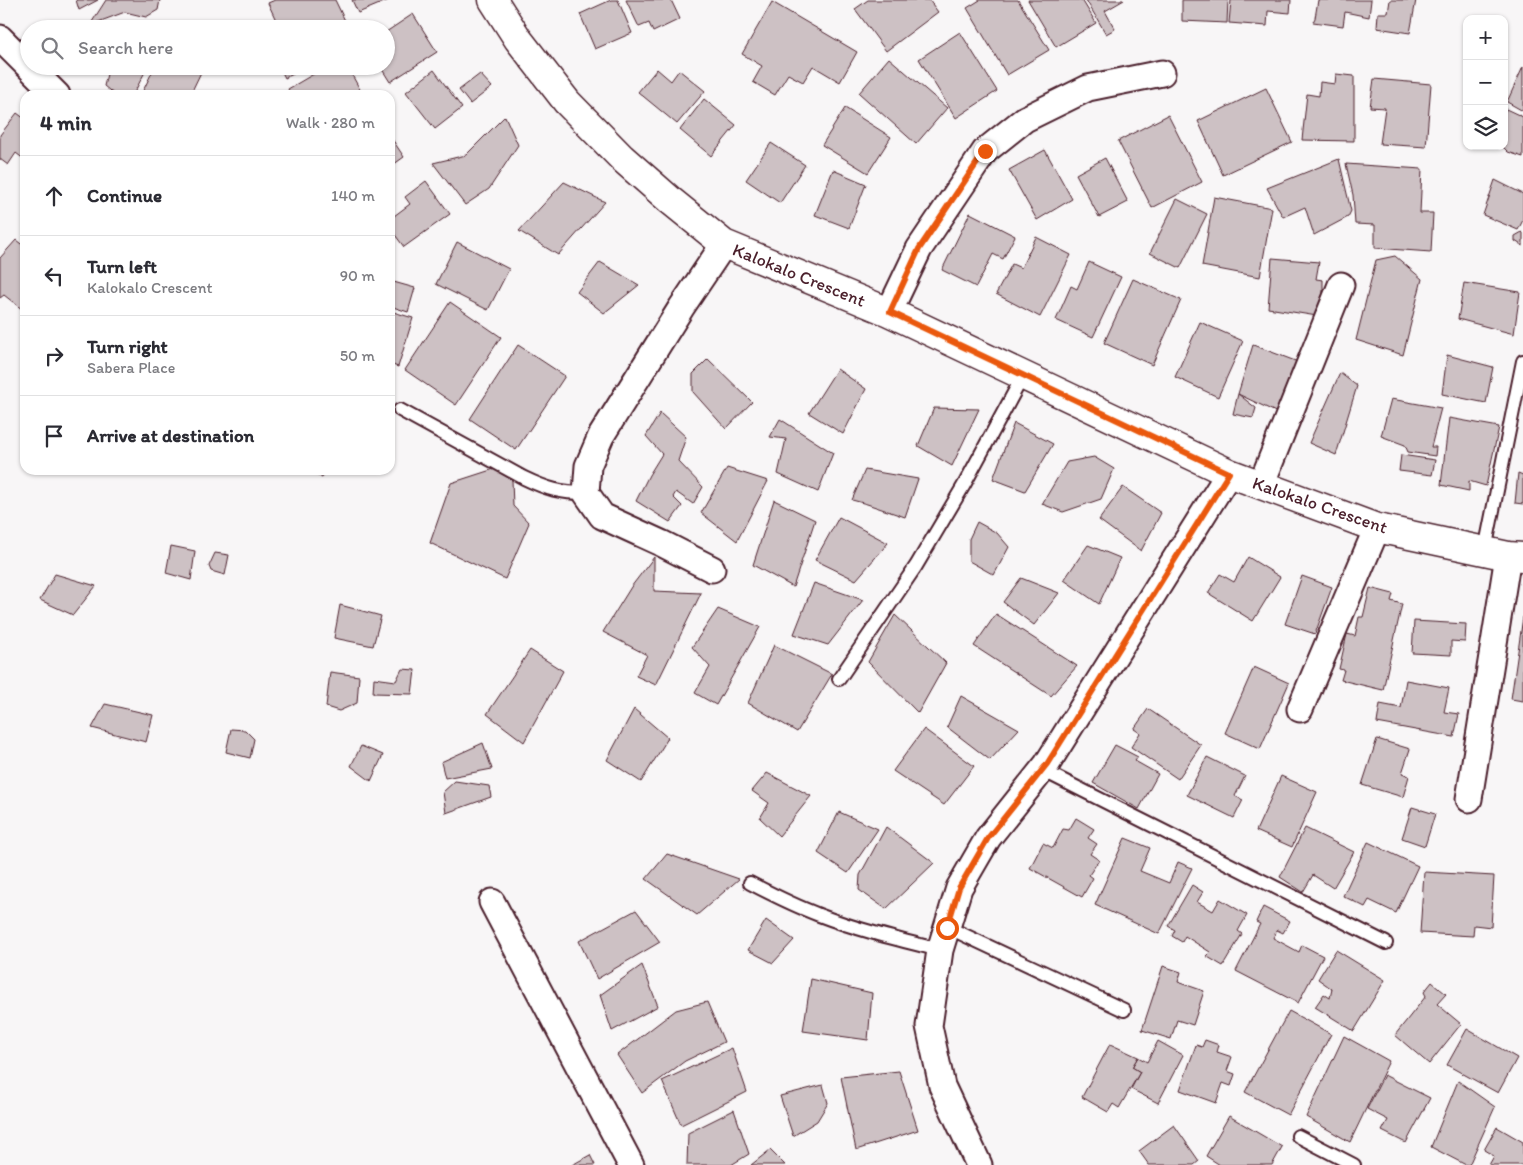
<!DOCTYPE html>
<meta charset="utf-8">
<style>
body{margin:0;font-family:Itim,sans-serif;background:#f7f7f7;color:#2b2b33}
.controls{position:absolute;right:15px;top:15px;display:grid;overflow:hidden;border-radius:10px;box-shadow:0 1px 4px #0004}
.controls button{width:45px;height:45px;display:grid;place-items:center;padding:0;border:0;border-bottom:1px solid #e1e1e2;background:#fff;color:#2b2b33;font:25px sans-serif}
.stop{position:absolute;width:15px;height:15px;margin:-11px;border:4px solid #ea580c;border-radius:50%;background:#fff}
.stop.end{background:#ea580c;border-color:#fff;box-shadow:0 1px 5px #0008}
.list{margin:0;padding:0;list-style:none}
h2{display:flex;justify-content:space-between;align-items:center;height:65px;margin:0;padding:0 20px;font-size:21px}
h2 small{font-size:16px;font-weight:400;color:#7c7c81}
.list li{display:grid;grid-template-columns:32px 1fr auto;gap:15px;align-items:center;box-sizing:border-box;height:80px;padding:0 20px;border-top:1px solid #e1e1e2}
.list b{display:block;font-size:19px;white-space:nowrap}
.list p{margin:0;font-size:16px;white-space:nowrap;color:#7c7c81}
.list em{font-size:16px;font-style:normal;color:#7c7c81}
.icon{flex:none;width:28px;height:28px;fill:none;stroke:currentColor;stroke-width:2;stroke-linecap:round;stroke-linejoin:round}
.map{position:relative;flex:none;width:1523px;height:1165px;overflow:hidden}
.search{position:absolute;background:#fff;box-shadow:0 1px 4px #0004;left:20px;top:20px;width:375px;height:55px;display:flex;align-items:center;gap:12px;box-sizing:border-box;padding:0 18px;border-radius:28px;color:#7c7c81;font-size:19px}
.panel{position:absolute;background:#fff;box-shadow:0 1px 4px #0004;left:20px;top:90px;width:375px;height:385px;border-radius:15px}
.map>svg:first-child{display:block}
</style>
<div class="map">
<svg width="1523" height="1165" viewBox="0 0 1523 1165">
<rect width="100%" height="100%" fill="#f8f6f7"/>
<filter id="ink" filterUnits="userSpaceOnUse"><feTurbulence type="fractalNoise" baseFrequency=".02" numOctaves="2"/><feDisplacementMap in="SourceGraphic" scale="10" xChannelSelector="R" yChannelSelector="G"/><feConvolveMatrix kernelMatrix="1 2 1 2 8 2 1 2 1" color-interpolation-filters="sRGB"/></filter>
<g filter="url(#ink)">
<g fill="#cdc1c4" stroke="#4a1f2b">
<polygon points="76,0 98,0 79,10"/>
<polygon points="106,0 160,0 158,10 146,17 125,12 90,25"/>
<polygon points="275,0 335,0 349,29 280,29 268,3"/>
<polygon points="352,0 389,0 358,13"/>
<polygon points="611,0 618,0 632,33 595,49 580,14"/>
<polygon points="626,0 671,0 680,19 653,32 649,23 639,27"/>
<polygon points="868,0 929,0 938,12 886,51 855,9"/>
<polygon points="980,0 1018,0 1049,50 1007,75 967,8"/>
<polygon points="1028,0 1082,0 1096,23 1056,47"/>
<polygon points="1086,0 1124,0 1105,11 1115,29 1106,34"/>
<polygon points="1182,0 1228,0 1227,23 1182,21"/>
<polygon points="1231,0 1291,0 1290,13 1268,11 1267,26 1229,23"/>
<polygon points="1318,0 1371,0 1369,17 1345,12 1343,26 1313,22 1315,18"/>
<polygon points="1390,0 1416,0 1410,33 1377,28 1378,13 1388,13"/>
<polygon points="772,2 857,52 840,82 813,66 803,82 788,74 775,95 753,82 762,66 742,54"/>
<polygon points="413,14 437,52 390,82 380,66 386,66 386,32"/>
<polygon points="960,32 997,91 956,118 919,59"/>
<polygon points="889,58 947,108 916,144 859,93"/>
<polygon points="109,66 148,66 133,95 115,95 104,86"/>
<polygon points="155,66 204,66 190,95 146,95 142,93"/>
<polygon points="279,66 310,66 285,78"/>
<polygon points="339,66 347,66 363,95 291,95 288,89 324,68 327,73"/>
<polygon points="1523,67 1523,111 1507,102"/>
<polygon points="657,69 671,81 679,70 705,91 677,124 638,92"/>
<polygon points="434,70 462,108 435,129 406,92"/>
<polygon points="480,74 492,87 470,104 459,90"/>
<polygon points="1336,74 1354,76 1354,141 1302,140 1307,94 1319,96 1320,82 1335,84"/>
<polygon points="1374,79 1431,84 1426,147 1380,144 1385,108 1370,107"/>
<polygon points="1266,88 1292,142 1223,175 1198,121"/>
<polygon points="704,99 736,125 711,156 680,130"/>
<polygon points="845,108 891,137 868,173 822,145"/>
<polygon points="1506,109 1523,117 1523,157 1508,152 1502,146 1504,146 1504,113"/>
<polygon points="17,113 25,119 25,160 16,153 8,165 0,159 0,135"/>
<polygon points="1168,115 1202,182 1152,208 1118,141"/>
<polygon points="505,116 518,145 489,189 465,205 433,163 466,155"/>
<polygon points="390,136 404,157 390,167"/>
<polygon points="771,143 805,165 780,203 746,180"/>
<polygon points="1045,150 1072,199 1037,220 1009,170"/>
<polygon points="1105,158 1128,202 1099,217 1076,174"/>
<polygon points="1339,159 1351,211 1348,217 1314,235 1305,207 1283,217 1267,188"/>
<polygon points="1346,164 1422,169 1420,213 1433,213 1431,252 1375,248 1375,225 1355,224 1353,195"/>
<polygon points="833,170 866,184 849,228 815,215"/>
<polygon points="1495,180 1523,194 1523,220 1518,230 1483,215"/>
<polygon points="426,181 450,214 404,247 390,228 390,219 410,204 405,197"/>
<polygon points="564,182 605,202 558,255 519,231"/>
<polygon points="1214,197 1272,208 1260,277 1202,266"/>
<polygon points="1177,199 1207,214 1180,268 1150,253"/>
<polygon points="970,213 1015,236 1003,259 993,254 976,287 942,270"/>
<polygon points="1522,232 1523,233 1523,246 1515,241 1515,236"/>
<polygon points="1036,237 1071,255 1040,317 996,294 1012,264 1021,268"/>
<polygon points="16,240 25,247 25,308 23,310 4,295 0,298 0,258"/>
<polygon points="457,242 509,269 488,310 436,284"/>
<polygon points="1395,256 1422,279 1403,355 1356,340 1376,260"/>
<polygon points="1272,258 1319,262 1316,279 1323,280 1323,317 1268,308"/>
<polygon points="600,262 639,285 604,313 577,292"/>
<polygon points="1089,262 1121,277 1093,337 1056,320 1071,286 1077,289"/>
<polygon points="1133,279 1181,300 1152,365 1104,343"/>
<polygon points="390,281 415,288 408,312 390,306"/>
<polygon points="1464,283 1520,292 1514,334 1458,319"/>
<polygon points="450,302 501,337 456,405 405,370"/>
<polygon points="390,311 413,318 398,367 390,364"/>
<polygon points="1200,322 1243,341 1218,397 1175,377"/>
<polygon points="518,345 565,376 516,450 470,419"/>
<polygon points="1253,345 1306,365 1284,416 1238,394"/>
<polygon points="1447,355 1493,367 1486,403 1442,394"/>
<polygon points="708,359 752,402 726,429 693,392 693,374"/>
<polygon points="837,369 866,389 843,434 809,413"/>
<polygon points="1340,373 1357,386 1336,455 1309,443"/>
<polygon points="1238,394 1256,408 1253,418 1233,414"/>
<polygon points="1391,399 1441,408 1431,447 1436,447 1435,456 1408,452 1405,445 1381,436"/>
<polygon points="934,408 979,409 952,466 918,446"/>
<polygon points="660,413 686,437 678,461 703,487 693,504 676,492 673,497 682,506 670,522 636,501 649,475 662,454 646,436"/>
<polygon points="1449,418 1499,427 1486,486 1469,481 1469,491 1441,485"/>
<polygon points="780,419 833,453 818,492 778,474 786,439 770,437"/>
<polygon points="1014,423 1053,444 1025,491 993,479"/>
<polygon points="1401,455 1435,460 1432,475 1399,471"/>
<polygon points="1094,457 1114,469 1101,499 1063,512 1042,504 1067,462"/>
<polygon points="727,468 768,481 737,541 701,513"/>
<polygon points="494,469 512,480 513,506 529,523 505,579 430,543 451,483"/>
<polygon points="309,470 326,470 322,478"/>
<polygon points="865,470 918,479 905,517 867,504 852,500"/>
<polygon points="1518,473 1523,475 1523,504 1515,503"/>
<polygon points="1123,487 1161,513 1141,551 1099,520"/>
<polygon points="774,500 815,520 793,587 753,565"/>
<polygon points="839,517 888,543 856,580 815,560"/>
<polygon points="977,522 997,533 1009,547 994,575 969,561 969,539"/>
<polygon points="1088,545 1120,558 1099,604 1064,580"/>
<polygon points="171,546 195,551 191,580 166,573"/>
<polygon points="215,553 229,555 225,575 211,571 209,566"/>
<polygon points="654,557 654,591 701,593 656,685 636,676 647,655 603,632 631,587"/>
<polygon points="1248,557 1280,577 1253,621 1208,593 1220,574 1234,582"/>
<polygon points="55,574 96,586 73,615 40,600"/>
<polygon points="1302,576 1332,587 1315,634 1285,624"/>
<polygon points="1021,578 1059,593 1034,625 1003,602"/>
<polygon points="814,583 863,600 828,645 794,634"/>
<polygon points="1370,588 1393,594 1391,601 1402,604 1383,690 1341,680 1344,670 1339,669 1347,634 1355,636 1359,617 1363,617"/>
<polygon points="340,605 381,616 373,646 334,638"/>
<polygon points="718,609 760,627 716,705 695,693 710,667 692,647"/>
<polygon points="996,614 1077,666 1051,696 974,646"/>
<polygon points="895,615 946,663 918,713 868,662"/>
<polygon points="1523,617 1523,701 1511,699"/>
<polygon points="1414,621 1466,624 1465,642 1451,641 1451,655 1412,653"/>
<polygon points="774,645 832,674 797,732 748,703"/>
<polygon points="530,650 563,671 524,742 487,714"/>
<polygon points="1254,667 1289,683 1260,749 1225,733"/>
<polygon points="402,669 415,670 412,694 373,693 374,678 396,681"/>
<polygon points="330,672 359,676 357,703 339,711 326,707"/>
<polygon points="1406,680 1449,688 1444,712 1459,714 1454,737 1377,723 1380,704 1401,708"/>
<polygon points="961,696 1019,729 990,760 947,727"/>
<polygon points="105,704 153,715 146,742 92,728"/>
<polygon points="634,709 668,738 641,782 607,760"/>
<polygon points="1148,709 1201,745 1178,779 1131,747 1140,733 1134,729"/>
<polygon points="231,729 245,730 254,739 250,758 226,752"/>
<polygon points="924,729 974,766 944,805 893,771"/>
<polygon points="1377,739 1410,749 1402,773 1409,776 1403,797 1362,785"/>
<polygon points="483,743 492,769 445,778 441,762"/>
<polygon points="1115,745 1138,757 1135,761 1158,774 1139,809 1093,783"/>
<polygon points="361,746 383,755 371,781 351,766"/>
<polygon points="1207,757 1245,776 1235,796 1243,800 1234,818 1187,795"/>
<polygon points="767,773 811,796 779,836 760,818 769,803 752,791"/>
<polygon points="1281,776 1317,792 1292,847 1256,831"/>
<polygon points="455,781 489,786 491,797 446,813 443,792"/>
<polygon points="1412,807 1435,814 1425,846 1402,838"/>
<polygon points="839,812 878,829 848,873 818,853"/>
<polygon points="1076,818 1094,829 1088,838 1097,844 1090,854 1099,860 1089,875 1093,878 1082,897 1030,868 1043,843 1053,848 1063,829 1069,830"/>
<polygon points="886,827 934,863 886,909 859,890 860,875"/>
<polygon points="1305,828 1354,852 1333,888 1313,875 1303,892 1280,877"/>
<polygon points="1125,838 1150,848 1140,871 1169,883 1178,862 1192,868 1159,934 1095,905"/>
<polygon points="1368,842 1418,866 1396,913 1369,900 1365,907 1343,896"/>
<polygon points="667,854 739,879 697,915 646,879"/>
<polygon points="1424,872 1494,876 1491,927 1474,925 1473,936 1420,933"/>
<polygon points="1192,885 1203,892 1197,902 1213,911 1220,899 1247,915 1238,931 1242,934 1223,966 1206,956 1210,952 1185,936 1182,942 1172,936 1175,930 1168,926"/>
<polygon points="1263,907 1290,921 1283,933 1277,930 1273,938 1299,952 1302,945 1323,956 1298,1003 1236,971 1260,924 1256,922"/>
<polygon points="636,910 660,942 597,979 579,941"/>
<polygon points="766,920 794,940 773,963 748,950"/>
<polygon points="1336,950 1385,980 1354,1031 1315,1007 1324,994 1330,998 1332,989 1318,979"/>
<polygon points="642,965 658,1006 612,1031 600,995"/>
<polygon points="1163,966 1181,972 1178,982 1204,991 1193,1025 1177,1020 1171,1039 1142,1030"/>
<polygon points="811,979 872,993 868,1040 803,1031"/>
<polygon points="1432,982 1446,994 1437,1004 1461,1024 1429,1064 1395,1035 1426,996 1424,992"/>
<polygon points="707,1002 724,1042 685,1061 642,1093 617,1055 676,1010"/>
<polygon points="1289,1011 1331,1034 1288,1115 1245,1092"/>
<polygon points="1467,1029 1517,1058 1498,1093 1447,1065"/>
<polygon points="1344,1036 1389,1061 1350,1142 1306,1117"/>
<polygon points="1205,1040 1219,1045 1217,1052 1232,1057 1227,1071 1235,1074 1231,1086 1223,1083 1216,1103 1180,1090 1196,1045 1202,1047"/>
<polygon points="1158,1041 1183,1055 1158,1103 1131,1089 1140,1072 1132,1067 1138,1057 1147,1062"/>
<polygon points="1110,1044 1138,1057 1132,1067 1140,1072 1119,1108 1113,1104 1108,1112 1082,1097"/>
<polygon points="732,1048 747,1092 681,1125 662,1081"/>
<polygon points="899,1071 918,1130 856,1150 841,1077"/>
<polygon points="1384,1075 1430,1098 1406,1143 1382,1131 1388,1120 1367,1109"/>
<polygon points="1458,1081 1495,1107 1469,1165 1466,1165 1431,1147"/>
<polygon points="823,1085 828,1103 817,1121 793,1136 780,1096"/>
<polygon points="734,1110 749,1154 731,1165 687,1165 688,1133"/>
<polygon points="1229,1116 1282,1147 1272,1165 1220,1165 1206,1156"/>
<polygon points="1174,1125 1199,1161 1194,1165 1149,1165 1139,1151"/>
<polygon points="1497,1127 1523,1142 1523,1165 1489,1165 1494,1156 1484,1150"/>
<polygon points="770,1150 785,1165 751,1165"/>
<polygon points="590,1155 595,1165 572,1165"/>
</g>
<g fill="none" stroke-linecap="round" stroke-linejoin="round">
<defs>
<g id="lane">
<path d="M 400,410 L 524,478 C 547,489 560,493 586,493"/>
<polyline points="1485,550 1523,361"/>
<polyline points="839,679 916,566 964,485 1023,376"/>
<polyline points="1042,770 1386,943"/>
<path d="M 750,883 C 773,895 795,906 819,915 C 858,930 900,940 940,950"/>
<polyline points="947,928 960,933 1124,1010"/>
<polyline points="1298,1136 1354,1165"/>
</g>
<g id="street">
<polyline points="0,38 57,95"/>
<polyline points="889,312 919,249 985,151 1025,119 1088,88 1162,73"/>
<polyline points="1261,485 1341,285"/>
<polyline points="712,569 661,543 602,516 586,493 588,466 601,436 681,308 724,244"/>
<polyline points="1300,709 1377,528"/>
<polyline points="1469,799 1508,556"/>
<polyline points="492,902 631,1165"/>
<polyline points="979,1165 942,1086 929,1026 940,950 959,888 988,838 1047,764 1229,473"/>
</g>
<polyline id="secondary" points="493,0 518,39 567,102 622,158 671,201 724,244 889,312 1229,473 1377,528 1508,556 1523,557"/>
</defs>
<use href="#lane" stroke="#4a1f2b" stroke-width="16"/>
<use href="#street" stroke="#4a1f2b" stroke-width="29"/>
<use href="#secondary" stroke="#4a1f2b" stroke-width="31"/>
<use href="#lane" stroke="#fff" stroke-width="12"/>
<use href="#street" stroke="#fff" stroke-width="25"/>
<use href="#secondary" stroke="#fff" stroke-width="28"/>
</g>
</g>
<g fill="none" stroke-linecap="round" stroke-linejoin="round" filter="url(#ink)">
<polyline stroke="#ea580c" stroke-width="6" points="947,928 959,888 988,838 1047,764 1229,473 890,312 919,249 985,151"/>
</g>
<g text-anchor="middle" stroke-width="5" stroke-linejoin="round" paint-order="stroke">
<g font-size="18" fill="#4a1f2b" stroke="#fff">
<text transform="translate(799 275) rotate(22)" y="6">Kalokalo Crescent</text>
<text transform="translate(1320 505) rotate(19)" y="6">Kalokalo Crescent</text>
</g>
</g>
</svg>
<div class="controls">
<button>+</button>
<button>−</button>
<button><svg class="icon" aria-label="layers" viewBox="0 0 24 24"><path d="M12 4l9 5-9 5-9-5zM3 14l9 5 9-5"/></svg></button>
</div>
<div class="stop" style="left:947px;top:928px"></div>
<div class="stop end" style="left:985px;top:151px"></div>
<div class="search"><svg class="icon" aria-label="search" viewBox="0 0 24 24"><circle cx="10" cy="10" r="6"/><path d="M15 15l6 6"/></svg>Search here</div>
<section class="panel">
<h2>4 min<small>Walk · 280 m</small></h2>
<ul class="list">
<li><svg class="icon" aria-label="ahead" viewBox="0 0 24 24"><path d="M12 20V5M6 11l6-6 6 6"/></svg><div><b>Continue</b></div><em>140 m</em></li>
<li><svg class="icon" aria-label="left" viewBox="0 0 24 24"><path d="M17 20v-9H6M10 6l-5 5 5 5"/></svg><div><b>Turn left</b><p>Kalokalo Crescent</p></div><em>90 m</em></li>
<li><svg class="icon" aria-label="right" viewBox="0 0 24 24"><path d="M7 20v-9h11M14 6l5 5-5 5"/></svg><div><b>Turn right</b><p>Sabera Place</p></div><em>50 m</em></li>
<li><svg class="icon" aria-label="arrive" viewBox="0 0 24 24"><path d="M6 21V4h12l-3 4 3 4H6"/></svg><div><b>Arrive at destination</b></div></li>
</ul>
</section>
</div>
